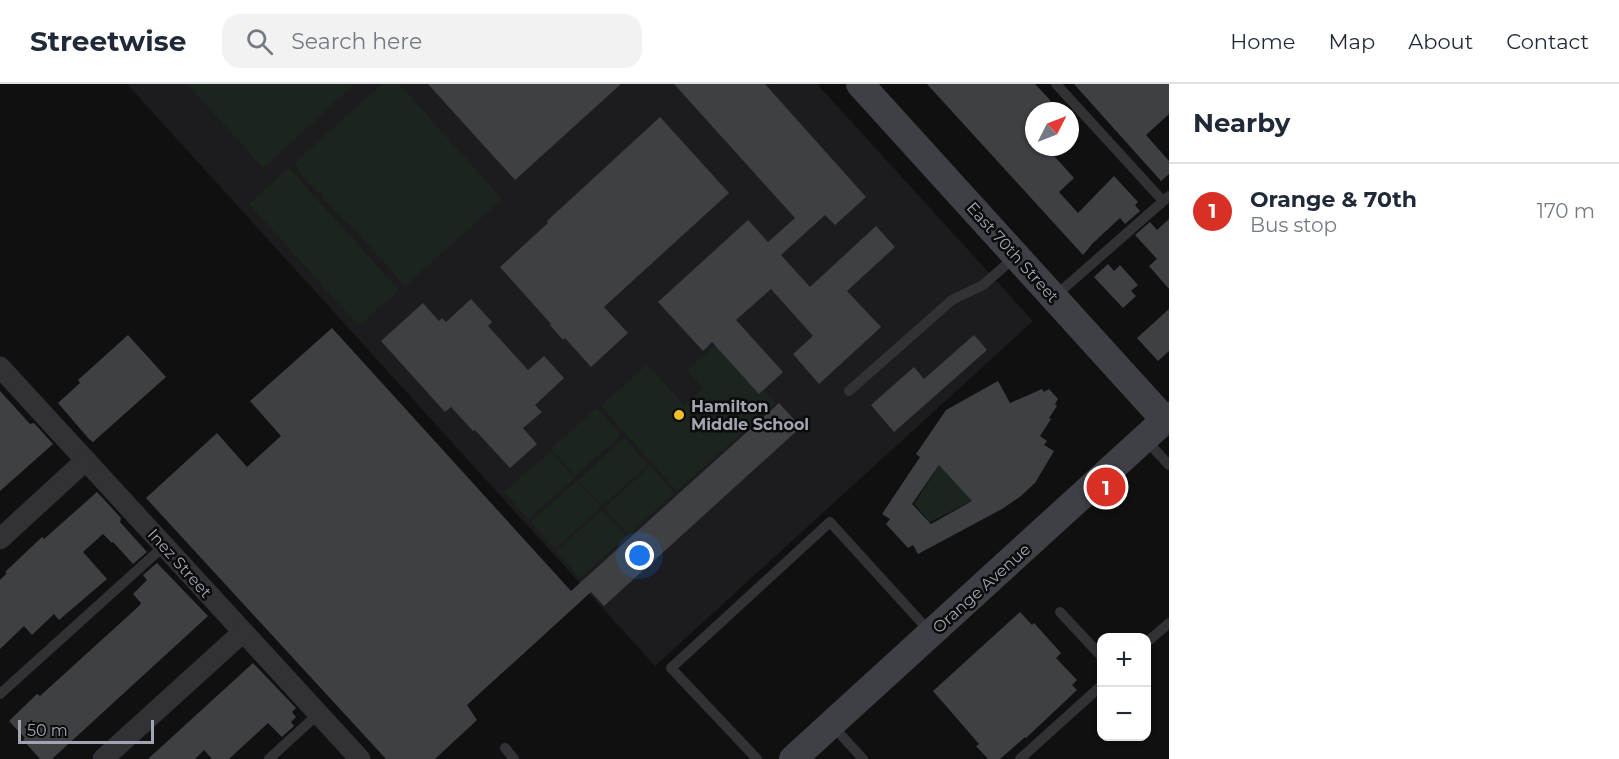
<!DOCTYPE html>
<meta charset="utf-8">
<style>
body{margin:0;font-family:Montserrat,sans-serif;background:#f2f2f3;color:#1f2937}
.controls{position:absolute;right:18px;bottom:18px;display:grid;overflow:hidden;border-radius:12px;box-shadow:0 2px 4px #0004}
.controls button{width:54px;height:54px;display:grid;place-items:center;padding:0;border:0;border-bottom:2px solid #e0e1e3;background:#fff;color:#1f2937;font:30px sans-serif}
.compass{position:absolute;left:1025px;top:18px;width:54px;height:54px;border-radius:50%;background:#fff;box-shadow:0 2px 4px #0004;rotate:48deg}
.scale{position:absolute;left:18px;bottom:15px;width:136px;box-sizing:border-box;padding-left:6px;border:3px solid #a1a5b2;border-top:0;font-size:16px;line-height:21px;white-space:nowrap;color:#a1a5b2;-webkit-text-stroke:4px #0b0b0c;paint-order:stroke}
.you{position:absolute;left:640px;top:472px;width:21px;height:21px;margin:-15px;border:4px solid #fff;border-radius:50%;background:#1a73e8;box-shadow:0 0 0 9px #1a73e833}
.badge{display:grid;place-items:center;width:39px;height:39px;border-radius:50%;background:#d93025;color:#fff;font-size:20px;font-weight:700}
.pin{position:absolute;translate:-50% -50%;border:3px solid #fff;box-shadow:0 2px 6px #0006}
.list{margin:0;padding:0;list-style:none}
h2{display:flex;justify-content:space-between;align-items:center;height:78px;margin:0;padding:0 24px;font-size:26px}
h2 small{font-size:20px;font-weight:400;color:#747a83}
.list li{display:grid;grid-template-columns:39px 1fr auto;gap:18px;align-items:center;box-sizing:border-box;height:96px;padding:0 24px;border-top:2px solid #e0e1e3}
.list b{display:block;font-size:22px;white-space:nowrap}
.list p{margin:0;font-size:20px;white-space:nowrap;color:#747a83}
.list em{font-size:20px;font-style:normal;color:#747a83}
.icon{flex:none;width:33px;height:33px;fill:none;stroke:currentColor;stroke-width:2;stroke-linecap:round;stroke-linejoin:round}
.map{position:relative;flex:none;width:1169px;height:675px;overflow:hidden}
header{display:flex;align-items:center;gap:36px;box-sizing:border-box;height:84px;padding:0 30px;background:#fff;border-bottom:2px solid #e0e1e3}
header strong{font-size:28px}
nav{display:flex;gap:33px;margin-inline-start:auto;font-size:21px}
.search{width:420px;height:54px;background:#f2f2f3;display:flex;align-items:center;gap:15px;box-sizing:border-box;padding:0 21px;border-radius:18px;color:#747a83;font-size:22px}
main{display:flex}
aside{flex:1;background:#fff}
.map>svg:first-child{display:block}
</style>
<header>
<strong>Streetwise</strong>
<div class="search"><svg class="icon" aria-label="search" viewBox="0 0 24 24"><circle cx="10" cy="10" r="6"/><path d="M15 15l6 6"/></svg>Search here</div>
<nav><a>Home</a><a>Map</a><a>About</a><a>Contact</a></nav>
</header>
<main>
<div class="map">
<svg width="1169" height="675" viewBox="0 0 1169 675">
<rect width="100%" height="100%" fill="#101011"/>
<polygon fill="#1c1c1e" points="127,0 817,0 1033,237 655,582"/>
<g fill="#1c241e">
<polygon points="187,0 355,0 263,84"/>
<polygon points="382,0 399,0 502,115 405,202 347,137 345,138 323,114 324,112 321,108 319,109 297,86 299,84 294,79"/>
<polygon points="289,84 399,206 359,242 249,120"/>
<polygon points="720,257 776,319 677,407 601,322 647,280 684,321 703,304 687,286"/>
<polygon points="597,324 621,351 575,392 551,365"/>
<polygon points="624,354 648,381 602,422 578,396"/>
<polygon points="551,367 575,394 528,435 504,408"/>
<polygon points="941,378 976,415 930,438 914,420"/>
<polygon points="650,382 674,409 628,451 604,424"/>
<polygon points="577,397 601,423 555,465 531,438"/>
<polygon points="603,426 627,452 580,494 556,467"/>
</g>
<g fill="#3f4044" fill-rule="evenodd">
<polygon points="428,0 621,0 515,96"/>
<polygon points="674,0 765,0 866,113 835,141 825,131 781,171 810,203 876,142 895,163 847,207 881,243 819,300 793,270 813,252 771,205 736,236 783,288 759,310 712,258 703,267 658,218 748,136 768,158 795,134"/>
<polygon points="927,0 1035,0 1051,17 1049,19 1056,27 1034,27 1034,63 1046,63 1074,94 1059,108 1078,129 1114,92 1138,118 1135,121 1140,127 1125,140 1120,134 1093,159 1083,171"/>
<polygon points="1074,0 1169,0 1169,30 1146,51 1169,77 1169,90 1161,97"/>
<polygon points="660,33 729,109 604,223 628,249 591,283 565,254 563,256 550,241 551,240 500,183 548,139 547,137"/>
<polygon points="1169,135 1169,205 1149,182 1157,175 1135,151 1150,138 1157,146"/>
<polygon points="1108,180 1114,187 1120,181 1138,201 1131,207 1136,212 1123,224 1094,193"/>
<polygon points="471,215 492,238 488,242 528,286 544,272 564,294 535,321 542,328 523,344 537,360 510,384 475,346 473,347 451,323 445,328 381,257 423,219 439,237 442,234 446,238"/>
<polygon points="1169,225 1169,267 1158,277 1137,254"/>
<polygon points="332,244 571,507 779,319 801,343 604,522 591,508 467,621 477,636 435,675 386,675 146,414 217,349 247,383 281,352 250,317"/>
<polygon points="128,251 166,293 93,358 89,355 58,319 80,299 78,296"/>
<polygon points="974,251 987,266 894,348 871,321 914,283 924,295"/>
<path d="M 998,297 L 1010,319 L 1042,305 L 1044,308 L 1049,305 L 1058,315 L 1055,320 L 1057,322 L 1049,334 L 1051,335 L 1040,352 L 1047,357 L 1044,361 L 1054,367 L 1035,399 L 1021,412 L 1002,425 L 918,470 L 913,461 L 908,464 L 886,440 L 890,435 L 882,430 L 920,373 L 916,370 L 946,326 ZM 939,381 L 972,417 L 931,440 L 912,420 Z"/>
<polygon points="0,307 30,340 34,339 53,360 0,407"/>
<polygon points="97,408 121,434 120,438 147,468 133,480 113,458 112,459 103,450 83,468 107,495 59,536 54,530 32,551 24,542 0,565 0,496 7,489 5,488 42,453 44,455"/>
<polygon points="157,479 208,532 52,675 40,675 23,656 25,654 9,637 37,610 40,612 139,522 141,519 133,510 147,496 143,491"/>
<polygon points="1020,528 1032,541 1034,539 1061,569 1056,574 1077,596 1072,601 1077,606 1026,654 1025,653 1000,675 988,675 976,662 979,660 933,607"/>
<polygon points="253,579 296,624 292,628 296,633 291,638 294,642 282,653 268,639 229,675 212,675 204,666 195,675 148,675"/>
</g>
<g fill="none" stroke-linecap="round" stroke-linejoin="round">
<g stroke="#313136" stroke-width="10">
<polyline points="1056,0 1163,117"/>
<polyline points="1054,213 1169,112"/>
<polyline points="849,307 952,216 983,201 1016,172"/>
<polyline points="1145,355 1169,381"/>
<polyline points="1060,528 1102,573"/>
<polyline points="1146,559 1169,539"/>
<polyline points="0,610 164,462"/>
<polyline points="831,640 863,675"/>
<polyline points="505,664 514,675"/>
<polyline points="269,675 318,630"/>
<polyline points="757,675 671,584 830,438 931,549"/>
<polyline points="1020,675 1102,601"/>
</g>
<g stroke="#313136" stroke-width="21">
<polyline points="0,283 360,675"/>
<polyline points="0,455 86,376"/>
<polyline points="103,675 243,548"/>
</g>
<g stroke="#3f4046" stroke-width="28">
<polyline points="860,0 1165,336"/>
<polyline points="793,675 1169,332"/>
</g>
</g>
<circle fill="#efbf2a" stroke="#0b0b0c" stroke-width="2" cx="679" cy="331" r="6"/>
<g text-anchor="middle" stroke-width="5" stroke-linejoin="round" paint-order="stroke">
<g font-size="16" fill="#a1a5b2" stroke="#0b0b0c">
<text transform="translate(1013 168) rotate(48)" y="6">East 70th Street</text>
<text transform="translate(180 479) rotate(48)" y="6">Inez Street</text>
<text transform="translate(981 504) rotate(-42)" y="6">Orange Avenue</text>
</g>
<g font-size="16" font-weight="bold" fill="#a1a5b2" stroke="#0b0b0c" text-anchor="start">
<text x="691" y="328">Hamilton<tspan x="691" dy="18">Middle School</tspan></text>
</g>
</g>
</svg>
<div class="controls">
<button>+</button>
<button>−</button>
</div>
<svg class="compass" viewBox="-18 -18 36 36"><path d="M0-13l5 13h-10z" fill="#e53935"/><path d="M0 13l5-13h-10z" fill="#747a83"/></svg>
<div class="scale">50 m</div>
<div class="you"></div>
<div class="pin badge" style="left:1106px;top:403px">1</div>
</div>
<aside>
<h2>Nearby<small></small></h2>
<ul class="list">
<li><span class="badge">1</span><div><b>Orange &amp; 70th</b><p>Bus stop</p></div><em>170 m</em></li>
</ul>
</aside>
</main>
